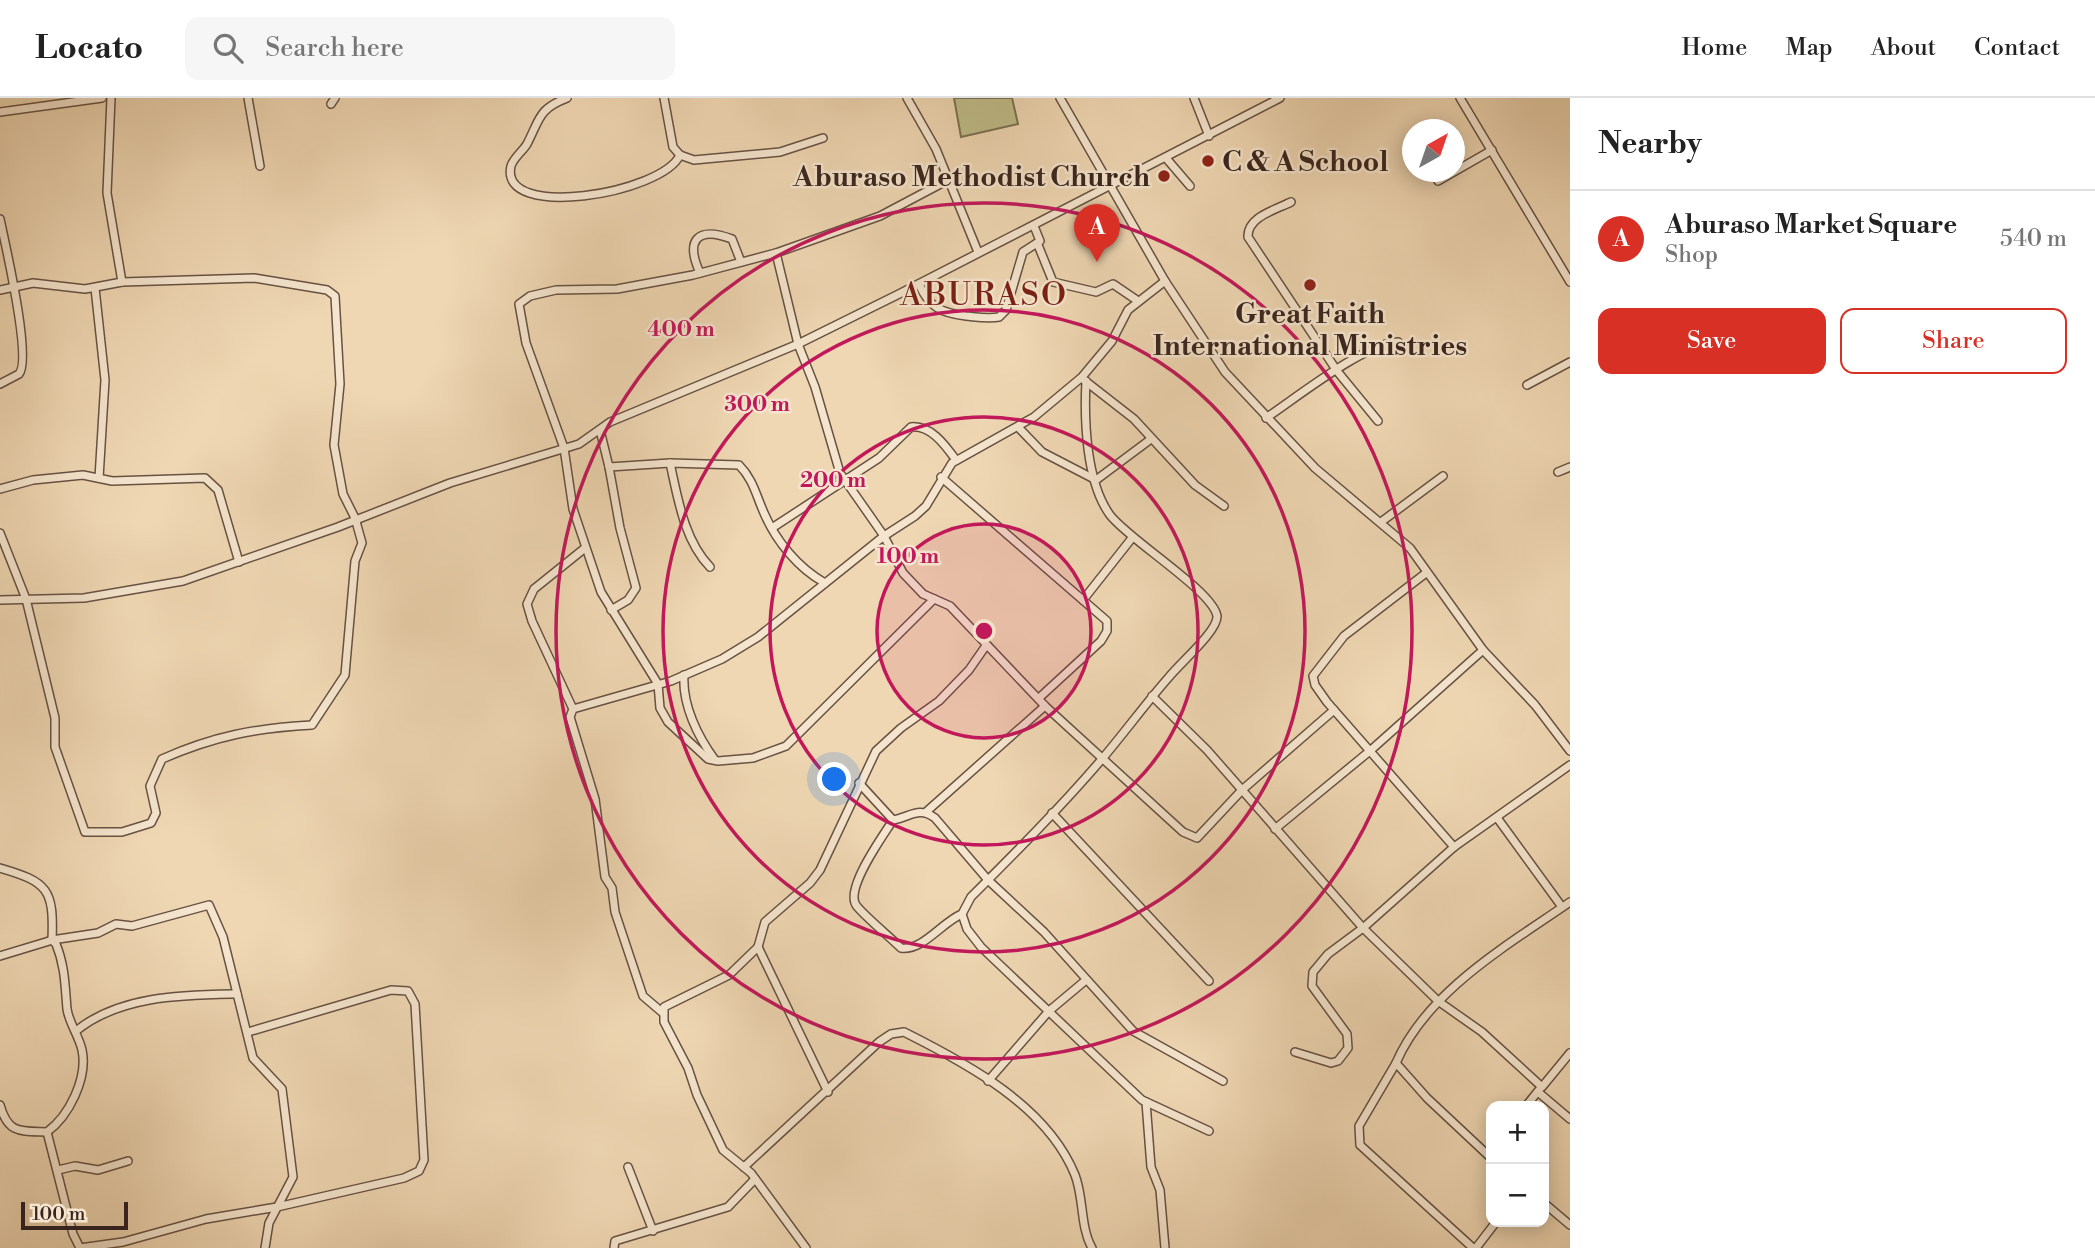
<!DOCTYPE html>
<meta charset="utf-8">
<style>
body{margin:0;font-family:"Libre Bodoni",serif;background:#f6f6f6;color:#222}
.controls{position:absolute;right:21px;bottom:21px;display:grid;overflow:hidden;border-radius:14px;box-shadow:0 4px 18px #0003}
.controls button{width:63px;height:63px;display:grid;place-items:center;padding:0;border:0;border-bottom:2px solid #e0e0e0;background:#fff;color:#222;font:35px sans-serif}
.compass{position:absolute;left:1402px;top:21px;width:63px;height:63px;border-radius:50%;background:#fff;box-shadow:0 4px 18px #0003;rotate:40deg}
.scale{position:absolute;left:21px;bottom:18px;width:107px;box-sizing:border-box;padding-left:7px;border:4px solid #3a251e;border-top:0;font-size:19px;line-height:24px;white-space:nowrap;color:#3a251e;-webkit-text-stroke:5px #f5e5ce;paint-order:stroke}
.you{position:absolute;left:835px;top:682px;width:24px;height:24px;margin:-18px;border:5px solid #fff;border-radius:50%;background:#1a73e8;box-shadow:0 0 0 10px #1a73e833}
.badge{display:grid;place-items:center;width:46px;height:46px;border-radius:50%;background:#d93025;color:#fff;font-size:23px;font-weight:700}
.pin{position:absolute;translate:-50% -58px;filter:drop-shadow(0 2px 4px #0008)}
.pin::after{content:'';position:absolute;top:37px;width:24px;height:21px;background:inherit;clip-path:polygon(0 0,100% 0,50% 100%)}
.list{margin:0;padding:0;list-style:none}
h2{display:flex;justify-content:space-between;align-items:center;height:91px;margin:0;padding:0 28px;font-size:30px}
h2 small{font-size:23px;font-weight:400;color:#767676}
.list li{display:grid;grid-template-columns:46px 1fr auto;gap:21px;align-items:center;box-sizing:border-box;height:98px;padding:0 28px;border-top:2px solid #e0e0e0}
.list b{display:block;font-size:26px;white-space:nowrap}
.list p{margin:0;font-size:23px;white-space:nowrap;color:#767676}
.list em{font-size:23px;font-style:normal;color:#767676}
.actions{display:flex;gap:14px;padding:21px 28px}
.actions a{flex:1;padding:16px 0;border:2px solid #d93025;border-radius:14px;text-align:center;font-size:24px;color:#d93025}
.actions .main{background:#d93025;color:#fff}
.icon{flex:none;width:38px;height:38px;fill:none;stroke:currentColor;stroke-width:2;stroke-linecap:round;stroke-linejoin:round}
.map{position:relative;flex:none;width:1570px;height:1150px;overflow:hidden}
header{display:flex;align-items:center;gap:42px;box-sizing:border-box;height:98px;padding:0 35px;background:#fff;border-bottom:2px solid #e0e0e0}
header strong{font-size:33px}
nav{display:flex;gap:38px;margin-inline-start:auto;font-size:24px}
.search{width:490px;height:63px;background:#f6f6f6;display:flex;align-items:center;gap:18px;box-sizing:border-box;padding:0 24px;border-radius:14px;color:#767676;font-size:26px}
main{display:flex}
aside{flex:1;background:#fff}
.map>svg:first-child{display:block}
</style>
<header>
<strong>Locato</strong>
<div class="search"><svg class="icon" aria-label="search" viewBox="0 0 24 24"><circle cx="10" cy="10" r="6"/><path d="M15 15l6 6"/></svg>Search here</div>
<nav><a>Home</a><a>Map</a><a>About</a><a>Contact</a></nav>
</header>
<main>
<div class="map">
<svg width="1570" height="1150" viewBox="0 0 1570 1150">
<rect width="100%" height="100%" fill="#efd7b3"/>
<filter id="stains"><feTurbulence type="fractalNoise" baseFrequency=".00286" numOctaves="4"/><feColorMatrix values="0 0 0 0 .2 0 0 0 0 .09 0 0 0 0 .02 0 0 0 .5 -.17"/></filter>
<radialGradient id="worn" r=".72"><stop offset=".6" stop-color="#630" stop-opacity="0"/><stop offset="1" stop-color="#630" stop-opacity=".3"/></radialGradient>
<polygon fill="#bfbd89" stroke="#7c7154" stroke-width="2" points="954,0 1012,0 1018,26 961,39"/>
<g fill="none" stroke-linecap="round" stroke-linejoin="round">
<defs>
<g id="minor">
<polyline points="248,0 260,68"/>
<path d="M 567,0 C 538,11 540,21 527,46 C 523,53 514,59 511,68 C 498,123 662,96 680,57"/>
<polyline points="664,0 673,49 680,57 694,62 780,54 823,40"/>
<polyline points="907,0 936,51 978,154"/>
<polyline points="1060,0 1165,183 1225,274 1315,370 1410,450 1483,552 1535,607 1570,653"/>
<polyline points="1194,0 1209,38"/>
<polyline points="1460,0 1570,184"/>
<polyline points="331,6 335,0"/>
<polyline points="0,14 102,0"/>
<polyline points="1166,60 1190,88"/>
<polyline points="1438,83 1492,52"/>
<path d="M 1291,104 C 1275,112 1247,119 1248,139 L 1337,273 L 1378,323"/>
<path d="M 0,121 C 5,145 32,261 19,276 L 0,286"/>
<polyline points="1038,147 1053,184 1096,194 1113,186 1138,203"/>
<polyline points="776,155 798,246 815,289 840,375 884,438 903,475 923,496 950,508 1045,608 1183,734 1197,740 1242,692 1334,612"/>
<path d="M 700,175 C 685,142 697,128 732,141 L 741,164"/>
<path d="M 919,186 C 929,209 941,215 966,218 C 977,219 988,221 999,219 L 1006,212 L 1023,154 L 1040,143 L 1034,128"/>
<polyline points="95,190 105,282 99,380"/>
<polyline points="0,192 33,185 85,191 122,184 107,95 111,0"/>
<polyline points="1084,282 1134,321 1195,387 1224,408"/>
<path d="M 1086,283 C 1084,322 1086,384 1110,417 C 1129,442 1213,493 1217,518 C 1218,533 1179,566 1169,579 C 1146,605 1125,634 1102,661 C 1061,709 1015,755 971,799 L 962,816 L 967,831 L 981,849 L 1142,1002 L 1209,1033"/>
<polyline points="1527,287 1570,264"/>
<path d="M 1266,320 C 1296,300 1365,245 1398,244"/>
<polyline points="1018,329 1042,354 1096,382"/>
<path d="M 600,332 L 609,369 L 670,365 L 739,367 C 753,381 756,397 764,415 C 776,443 798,470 825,485"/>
<path d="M 670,365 C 678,401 684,442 710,469"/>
<polyline points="609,369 620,430 636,490 628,502 611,512"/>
<polyline points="1558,374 1570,369"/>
<polyline points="941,379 1107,523 1107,533 1101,543 1039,600"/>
<polyline points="1096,382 1151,341"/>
<polyline points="0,391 33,382 83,377 112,383 205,380 218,392 239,464"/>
<polyline points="1381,424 1443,378"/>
<path d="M 772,430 L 879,360 L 911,329 C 931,327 945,347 956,362"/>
<path d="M 0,435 L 26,501 L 55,620 L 55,649 L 85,734 L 122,734 L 151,725 L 156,715 L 150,688 L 162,661 C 214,638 256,630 312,627 L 345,577 L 355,463 L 362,445 L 355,420 L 343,396 L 334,347 L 340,286 L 335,198 L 327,192 L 254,180 L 122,184"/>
<polyline points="1426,475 1344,538 1313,578 1315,587 1327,604 1454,749"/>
<polyline points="934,501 786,648 753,660 718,663 708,661 668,624 660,610 658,586 601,494 573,411 564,350 526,245 519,206 530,198 556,192 617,191 693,177 776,155 880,118 950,81"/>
<polyline points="0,502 84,500 183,483 338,429 450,385 579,346 610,324 798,246 899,196 1280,0"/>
<polyline points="1083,502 1132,440"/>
<path d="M 684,577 C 682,607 698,639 715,662"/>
<polyline points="1152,598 1207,652 1363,830 1438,903 1482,934 1542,989 1570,955"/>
<polyline points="573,611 532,523 527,506 534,491 585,450"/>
<path d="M 859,685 L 893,722 C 910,719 919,708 935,720 L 988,782 L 1044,834 L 1133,933 L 1223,983"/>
<polyline points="926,714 1045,608"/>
<polyline points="1052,715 1209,883"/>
<polyline points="1498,721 1562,809"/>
<path d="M 893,722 C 883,738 845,790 856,807 C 861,815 892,841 901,850 C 923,853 942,824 962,816"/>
<polyline points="1275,731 1371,652 1483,552"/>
<path d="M 0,770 C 48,784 54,791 52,842 L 98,835 L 116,826 L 132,828 L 209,807 L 223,839 L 253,960 L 282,991 L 293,1079 L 269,1125 L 265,1150"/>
<polyline points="758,849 828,994"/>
<path d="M 0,858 L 46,844 L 52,842 L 56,846 C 65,868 65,888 67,911 C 69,925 79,938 82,952 C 88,980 69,1018 47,1034 C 20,1033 8,1036 0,1007"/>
<polyline points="663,915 643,898 615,814 612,790 605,779 595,701 570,619 573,611 671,583 722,561 758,539 884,438 915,418 926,408 952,365 1034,319 1082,279 1112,243 1128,212 1165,183"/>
<path d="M 76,933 C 120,897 184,897 237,896"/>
<polyline points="1295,954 1331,965 1338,963 1348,950 1347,936 1312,888 1313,874 1328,856 1363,830 1454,749 1570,667"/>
<polyline points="1396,965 1359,1028 1360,1047 1473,1150"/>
<polyline points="988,983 1049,913 1086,882"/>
<polyline points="1538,994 1570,1021"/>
<polyline points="1146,1004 1151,1069 1160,1092 1165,1150"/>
<polyline points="1526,1008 1539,992"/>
<polyline points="47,1034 73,1136 80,1150"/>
<path d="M 1491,1060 L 1427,1000 L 1396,965 C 1427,893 1508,847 1570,804"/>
<polyline points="628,1069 653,1133"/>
<path d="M 744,1069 L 879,944 L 891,936 L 904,934 C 968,966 1047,1008 1075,1077 C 1084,1100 1080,1129 1092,1150"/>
<polyline points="58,1072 75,1068 98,1072 128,1063"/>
<polyline points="1544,1105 1570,1127"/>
<polyline points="80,1150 123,1144 206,1121 277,1109 404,1080 419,1073 424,1062 415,906 408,893 391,892 248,934"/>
<polyline points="614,1150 615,1143 728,1109 755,1081"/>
<polyline points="806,1150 751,1075 723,1052 697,997 688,970 664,924 664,909 729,877 758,849 765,824 810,785 820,772 876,653 901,630 939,603 969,572 985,549"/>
<polyline points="1476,1150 1496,1124"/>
</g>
</defs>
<use href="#minor" stroke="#675243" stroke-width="10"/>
<use href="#minor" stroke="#f5e5ce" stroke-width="7"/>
</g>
<circle cx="984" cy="533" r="107" fill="#c2185b" fill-opacity=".12"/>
<g fill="none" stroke="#c2185b" stroke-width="3.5">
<circle cx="984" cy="533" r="107"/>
<circle cx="984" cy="533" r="214"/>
<circle cx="984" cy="533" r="321"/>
<circle cx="984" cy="533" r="428"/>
</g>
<g fill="#8f2418" stroke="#f5e5ce" stroke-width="2.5">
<circle cx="1208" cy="63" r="7"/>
<circle cx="1164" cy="78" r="7"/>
<circle cx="1310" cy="187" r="7"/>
</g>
<g text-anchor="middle" stroke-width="5" stroke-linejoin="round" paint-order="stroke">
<g font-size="28" font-weight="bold" fill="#3a251e" stroke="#f5e5ce" text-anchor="start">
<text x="1222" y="73">C &amp; A School</text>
<text x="1150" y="88" text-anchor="end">Aburaso Methodist Church</text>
<text x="1310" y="225" text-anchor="middle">Great Faith<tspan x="1310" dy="32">International Ministries</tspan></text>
</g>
<g font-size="32" letter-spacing="2" fill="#7a1f14" stroke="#f5e5ce">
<text x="984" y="207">ABURASO</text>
</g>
</g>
<circle cx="984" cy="533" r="10" fill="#c2185b" stroke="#f5e5ce" stroke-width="3.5"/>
<g font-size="21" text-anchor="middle" font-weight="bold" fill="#c2185b" stroke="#f5e5ce" stroke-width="5" stroke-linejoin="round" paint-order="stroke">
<text x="681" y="238">400 m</text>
<text x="757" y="313">300 m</text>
<text x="833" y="389">200 m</text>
<text x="908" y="465">100 m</text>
</g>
<rect width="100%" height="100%" filter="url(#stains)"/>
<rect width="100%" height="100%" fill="url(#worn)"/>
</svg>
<div class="controls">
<button>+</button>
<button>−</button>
</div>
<svg class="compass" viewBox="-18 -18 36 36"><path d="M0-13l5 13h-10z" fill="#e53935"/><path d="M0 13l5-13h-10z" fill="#767676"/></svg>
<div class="scale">100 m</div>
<div class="you"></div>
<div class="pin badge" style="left:1097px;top:164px">A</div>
</div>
<aside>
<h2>Nearby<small></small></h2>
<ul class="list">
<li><span class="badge">A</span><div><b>Aburaso Market Square</b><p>Shop</p></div><em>540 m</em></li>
</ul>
<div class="actions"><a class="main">Save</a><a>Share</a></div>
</aside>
</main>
